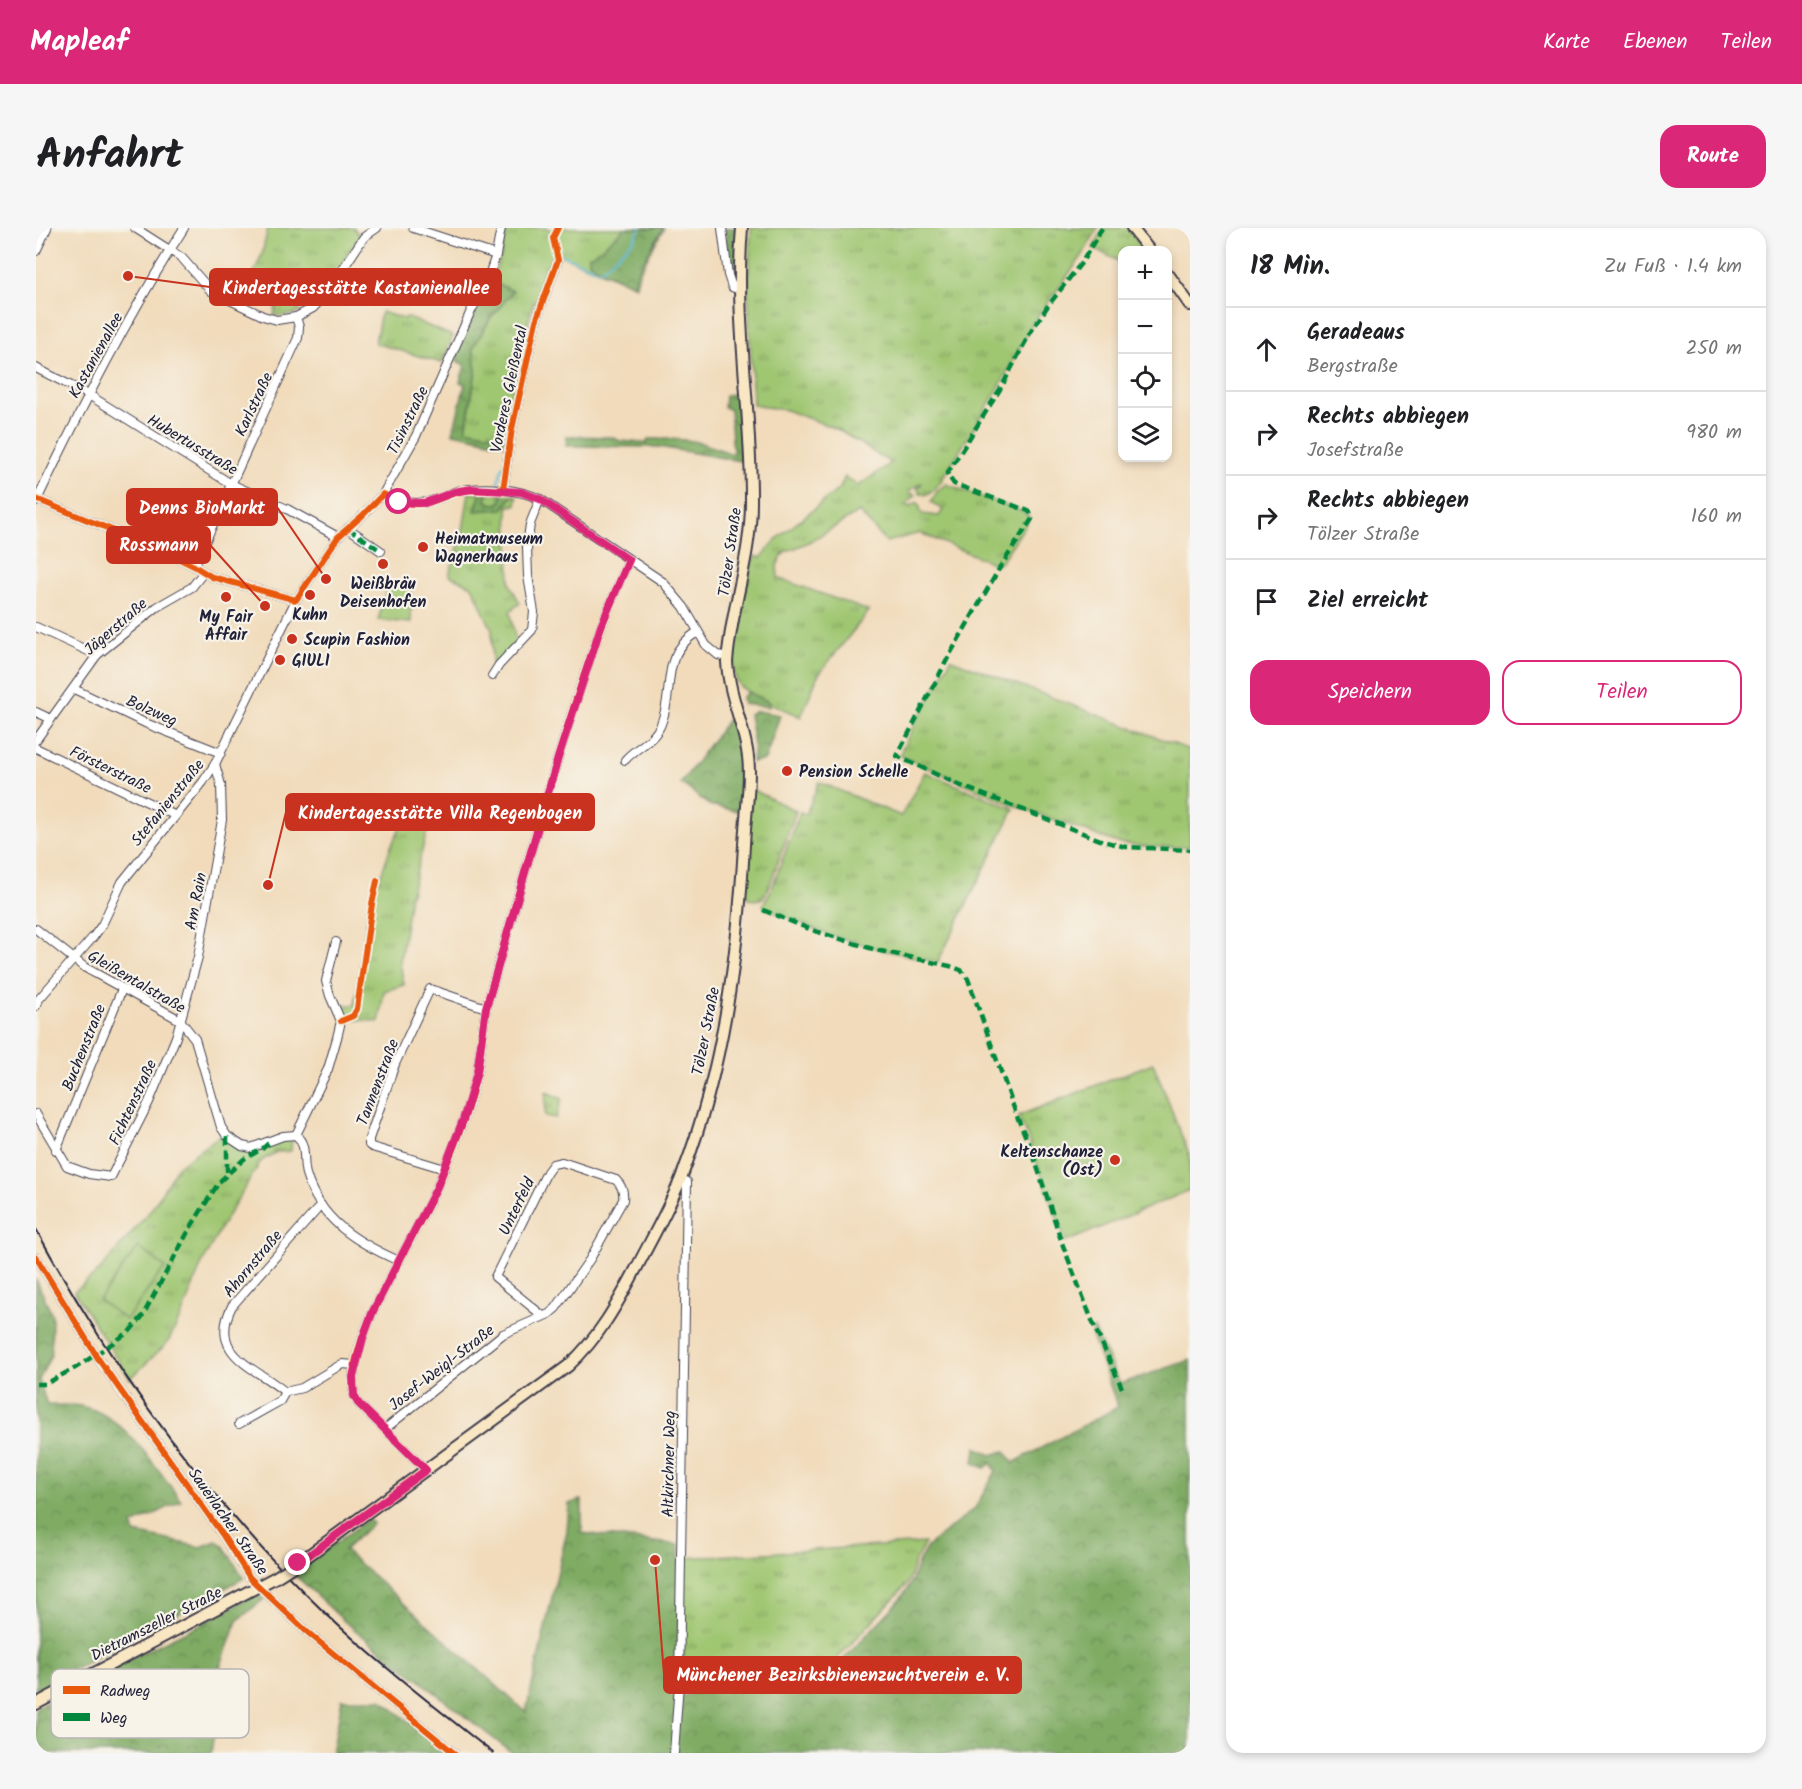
<!DOCTYPE html>
<html lang="de">
<meta charset="utf-8">
<style>
body{margin:0;font-family:Kalam,sans-serif;background:#f6f6f6;color:#202124}
.controls{position:absolute;right:18px;top:18px;display:grid;overflow:hidden;border-radius:12px;box-shadow:0 3px 9px #0003}
.controls button{width:54px;height:54px;display:grid;place-items:center;padding:0;border:0;border-bottom:2px solid #e0e0e0;background:#fff;color:#202124;font:30px sans-serif}
.stop{position:absolute;width:18px;height:18px;margin:-14px;border:4px solid #db2777;border-radius:50%;background:#fff}
.stop.end{background:#db2777;border-color:#fff;box-shadow:0 2px 6px #0008}
.list{margin:0;padding:0;list-style:none}
h2{display:flex;justify-content:space-between;align-items:center;height:78px;margin:0;padding:0 24px;font-size:26px}
h2 small{font-size:20px;font-weight:400;color:#757577}
.list li{display:grid;grid-template-columns:39px 1fr auto;gap:18px;align-items:center;box-sizing:border-box;height:84px;padding:0 24px;border-top:2px solid #e0e0e0}
.list b{display:block;font-size:22px;white-space:nowrap}
.list p{margin:0;font-size:20px;white-space:nowrap;color:#757577}
.list em{font-size:20px;font-style:normal;color:#757577}
.actions{display:flex;gap:12px;padding:18px 24px}
.actions a{flex:1;padding:14px 0;border:2px solid #db2777;border-radius:18px;text-align:center;font-size:21px;color:#db2777}
.actions .main{background:#db2777;color:#fff}
.icon{flex:none;width:33px;height:33px;fill:none;stroke:currentColor;stroke-width:2;stroke-linecap:round;stroke-linejoin:round}
.map{position:relative;flex:none;width:1154px;height:1525px;overflow:hidden;border-radius:18px}
header{display:flex;align-items:center;gap:36px;box-sizing:border-box;height:84px;padding:0 30px;background:#db2777;color:#fff}
header strong{font-size:28px}
nav{display:flex;gap:33px;margin-inline-start:auto;font-size:21px}
.intro{display:flex;align-items:center;justify-content:space-between;box-sizing:border-box;height:144px;padding:0 36px}
h1{margin:0;font-size:42px}
.button{padding:15px 27px;border-radius:18px;background:#db2777;color:#fff;font-size:21px;font-weight:700}
main{display:flex;gap:36px;padding:0 36px}
aside{flex:1;background:#fff;border-radius:18px;box-shadow:0 3px 9px #0003}
.map>svg:first-child{display:block}
</style>
<header>
<strong>Mapleaf</strong>
<nav><a>Karte</a><a>Ebenen</a><a>Teilen</a></nav>
</header>
<div class="intro"><h1>Anfahrt</h1><a class="button">Route</a></div>
<main>
<div class="map">
<svg width="1154" height="1525" viewBox="0 0 1154 1525">
<defs>
<pattern id="grass-tufts" width="24" height="20" patternUnits="userSpaceOnUse" patternTransform="scale(1.5)"><rect width="24" height="20" fill="#9fc671"/><path d="M3 7l-1-3M5 7V3M7 7l1-3M15 17l-1-3M17 17v-4M19 17l1-3" fill="none" stroke="#81a05e"/></pattern>
<pattern id="forest-crowns" width="20" height="18" patternUnits="userSpaceOnUse" patternTransform="scale(1.5)"><rect width="20" height="18" fill="#7fab63"/><path d="M2 6a3 3 0 1 1 6 0M12 15a3 3 0 1 1 6 0" fill="none" stroke="#688b53"/></pattern>
</defs>
<rect width="100%" height="100%" fill="#f7f3e8"/>
<filter id="ink" filterUnits="userSpaceOnUse"><feTurbulence type="fractalNoise" baseFrequency=".0167" numOctaves="2"/><feDisplacementMap in="SourceGraphic" scale="12" xChannelSelector="R" yChannelSelector="G"/><feConvolveMatrix kernelMatrix="1 2 1 2 8 2 1 2 1" color-interpolation-filters="sRGB"/></filter>
<filter id="wash" filterUnits="userSpaceOnUse"><feTurbulence type="fractalNoise" baseFrequency=".008" numOctaves="4" result="noise"/><feDisplacementMap in="SourceGraphic" scale="24" xChannelSelector="R" yChannelSelector="G"/><feGaussianBlur stdDeviation="1.35" result="paint"/><feColorMatrix in="noise" values="0 0 0 0 0 0 0 0 0 0 0 0 0 0 0 0 0 1.4 0 .05"/><feComposite in="paint" operator="in"/></filter>
<g filter="url(#wash)">
<rect width="100%" height="100%" fill="#f1dbbb"/>
<g fill="url(#grass-tufts)" stroke="#607456" stroke-width="1.5">
<path d="M 232,0 L 318,0 L 324,8 L 294,55 L 288,49 L 260,76 L 264,84 C 255,87 247,89 238,87 L 240,78 L 210,64 L 226,26 Z"/>
<polygon points="470,0 509,0 516,2 518,0 628,0 603,45 600,58 524,27 518,33 503,74 498,73 490,102 467,209 430,202 440,143 437,120 454,91 477,63 455,53 465,28"/>
<path d="M 715,0 L 1062,0 L 1046,28 L 997,95 L 961,163 L 903,256 L 896,264 L 889,267 L 884,265 L 881,260 L 886,256 L 885,255 L 873,263 L 874,266 L 877,265 L 880,267 L 870,276 L 872,279 L 882,274 L 886,286 L 903,288 L 907,282 L 895,274 L 902,262 L 910,256 L 988,284 L 993,289 L 991,295 L 964,335 L 959,336 L 884,305 L 850,314 L 823,284 L 777,312 L 748,325 L 741,337 L 742,350 L 833,383 L 782,447 L 765,489 C 753,483 709,466 703,457 C 687,435 710,365 715,338 L 719,328 L 725,330 L 742,310 L 804,260 L 809,249 L 822,258 L 855,235 L 801,201 L 750,182 L 717,177 L 712,65 Z"/>
<polygon points="1068,0 1091,0 1108,22 1086,22 1086,35 1057,20"/>
<polygon points="345,84 368,91 370,89 417,108 406,135 339,115"/>
<polygon points="433,265 481,268 480,277 472,278 474,356 484,375 474,383 480,415 456,441 456,402 436,358 413,347 426,308"/>
<polygon points="915,431 1154,522 1154,619 1114,619 1082,615 978,577 865,528 866,520"/>
<polygon points="889,544 978,581 902,734 846,722 788,705 729,680 727,677 736,660 764,584 770,586 783,554 865,588"/>
<path d="M 715,561 L 760,583 L 734,656 L 727,670 C 719,673 713,673 708,665 Z"/>
<polygon points="373,580 394,592 374,668 364,734 368,757 348,763 343,794 316,791 309,795 302,777 319,777 333,676 339,653 343,653 354,621"/>
<polygon points="1117,835 1154,929 1154,962 1030,1014 990,905 982,888"/>
<polygon points="510,864 526,871 520,890 509,888"/>
<polygon points="186,906 196,916 206,921 256,909 255,923 240,924 225,933 186,997 164,1040 146,1086 132,1114 94,1151 38,1064 63,1043 115,982 142,938"/>
<polygon points="889,1315 879,1333 872,1355 798,1434 738,1447 647,1461 647,1330"/>
<polygon points="46,1454 63,1467 138,1468 133,1495 5,1477"/>
</g>
<g fill="url(#forest-crowns)" stroke="#50664f" stroke-width="1.5">
<polygon points="587,0 627,0 601,44 598,57 565,43 553,34 553,27 558,26 586,3"/>
<polygon points="689,0 702,0 700,41 696,42 692,34"/>
<path d="M 455,53 L 477,63 L 454,91 L 437,120 L 440,143 L 430,201 L 469,209 L 468,216 L 417,205 L 429,156 L 424,154 L 429,137 L 421,133 C 424,105 441,78 455,53 Z"/>
<path d="M 701,166 L 705,233 L 623,219 L 530,218 L 531,208 L 575,209 L 584,213 L 611,215 L 612,211 C 628,211 649,210 665,215 C 676,218 686,223 697,226 L 694,182 L 688,179 L 689,167 Z"/>
<polygon points="445,265 452,265 450,273 458,276 464,275 466,267 477,267 467,281 439,283"/>
<polygon points="712,464 733,474 733,479 707,476 706,469"/>
<polygon points="721,483 744,487 729,532 716,534 718,517 713,486"/>
<polygon points="696,486 709,533 707,584 673,577 645,555"/>
<path d="M 0,1051 L 16,1087 L 15,1127 L 3,1152 L 11,1177 C 21,1178 33,1176 44,1178 C 87,1185 121,1240 145,1273 L 96,1297 L 99,1305 L 165,1319 L 180,1313 L 187,1317 L 208,1350 L 0,1462 Z"/>
<polygon points="1058,1101 1084,1156 1154,1132 1154,1525 476,1525 309,1394 257,1345 333,1291 337,1295 308,1322 490,1484 531,1303 533,1276 546,1271 546,1305 643,1317 645,1468 801,1438 862,1374 874,1357 883,1333 891,1319 939,1280 960,1243 955,1235 949,1240 938,1235 940,1219 956,1227 969,1223 977,1235 1082,1179 1055,1106"/>
<polygon points="222,1368 228,1371 201,1393 176,1461 161,1462 158,1492 179,1499 175,1525 0,1525 0,1480 5,1477 133,1495 138,1468 63,1467 49,1462 46,1454 165,1396 214,1369"/>
<polygon points="306,1471 345,1471 411,1525 296,1525"/>
</g>
<g fill="#9fc671" stroke="#607456" stroke-width="1.5">
<polygon points="352,356 375,358 375,395 342,392"/>
<polygon points="102,1019 129,1039 90,1092 63,1072"/>
</g>
<g fill="none" stroke-linecap="round" stroke-linejoin="round">
<g stroke="#57b9d6" stroke-width="2">
<polyline points="524,26 564,43 598,12 604,0"/>
<polyline points="498,87 517,32"/>
<polyline points="462,254 467,237"/>
</g>
</g>
</g>
<g filter="url(#ink)">
<g fill="none" stroke-linecap="round" stroke-linejoin="round">
<defs>
<g id="street">
<polyline points="99,0 146,30 175,63 227,88 241,92 260,89 277,80 291,65 328,9 341,0"/>
<polyline points="377,0 460,27"/>
<polyline points="686,0 692,47 696,59 704,62"/>
<polyline points="0,23 11,0"/>
<polyline points="0,140 53,167 195,256 251,281 302,309"/>
<polyline points="467,262 476,201 500,93 522,32"/>
<path d="M 347,266 C 367,276 384,278 405,270 C 412,268 418,263 426,262 C 451,258 482,261 504,271 L 627,354 L 648,379 L 670,417 L 682,427 L 691,429"/>
<polyline points="0,271 125,322 158,338 176,349 260,372"/>
<path d="M 0,274 C 45,181 92,87 148,0"/>
<polyline points="312,300 345,323"/>
<polyline points="158,338 262,110 263,99 260,89"/>
<polyline points="0,399 61,427"/>
<polyline points="456,448 463,437 496,402 498,384 492,348 491,319 494,296 504,271"/>
<polyline points="38,461 109,495 185,525"/>
<polyline points="0,484 15,491"/>
<polyline points="0,512 61,427 121,379 156,359 167,345"/>
<polyline points="0,520 138,587"/>
<path d="M 589,532 C 601,518 618,514 625,496 C 640,459 622,430 661,404"/>
<polyline points="0,701 48,739 144,792 159,811 185,899 191,908 206,918 215,920 247,908 260,907"/>
<polyline points="0,778 3,771 58,708 66,697 86,654 167,554 179,536 260,372 302,309 327,287 347,266 380,208 434,85 451,53 460,27 465,0"/>
<polyline points="0,886 31,938 53,946 75,949 113,874 140,809 162,729 186,592 185,557 179,536"/>
<polyline points="260,907 292,841 301,810 305,793 294,768 290,753 300,714"/>
<path d="M 260,907 C 272,918 266,932 270,946 C 284,993 322,1015 363,1033"/>
<polyline points="20,922 86,761"/>
<polyline points="409,941 336,919 333,917 333,911 359,836 394,761 450,780"/>
<path d="M 285,977 L 196,1078 C 171,1127 220,1139 249,1164 L 266,1160 L 306,1136 L 319,1137"/>
<polyline points="0,1029 63,1132 186,1306 214,1350 270,1403 418,1525"/>
<polyline points="203,1196 244,1173 249,1164"/>
<path d="M 349,1201 L 467,1106 L 513,1086 L 520,1080 L 554,1031 L 587,972 C 588,963 586,958 580,952 L 526,934 L 517,936 L 511,944 L 459,1049 L 507,1088"/>
<path d="M 390,1242 L 322,1175 C 300,1139 355,1049 372,1016 C 385,992 398,967 408,942 C 422,911 434,877 441,844 C 446,822 446,798 451,776 C 471,705 491,634 512,563 C 535,485 559,407 593,332"/>
<polyline points="638,1525 643,1455 651,954 645,950"/>
</g>
<g id="secondary">
<polyline points="1096,0 1113,22"/>
<polyline points="1132,46 1154,77"/>
<path d="M 262,1335 L 532,1138 C 563,1110 582,1075 601,1039 C 617,1008 635,977 647,945 C 687,841 702,727 708,617 C 709,593 713,568 713,544 C 713,506 693,472 691,434 C 695,380 715,329 715,275 C 716,183 698,92 706,0"/>
<polyline points="0,1476 240,1349"/>
</g>
</defs>
<use href="#street" stroke="#413e4e" stroke-width="10"/>
<use href="#secondary" stroke="#413e4e" stroke-width="14"/>
<use href="#street" stroke="#fff" stroke-width="8"/>
<use href="#secondary" stroke="#f9e7c3" stroke-width="10"/>
<path stroke="#22223b" stroke-width="2" d="M 0,1001 C 77,1143 169,1269 286,1382 C 339,1433 399,1479 457,1525"/>
<defs>
<polyline id="secondary-bridge" points="240,1349 262,1335"/>
</defs>
<use href="#secondary-bridge" stroke="#413e4e" stroke-width="14" stroke-linecap="butt"/>
<use href="#secondary-bridge" stroke="#f9e7c3" stroke-width="10"/>
<g stroke="#00873e" stroke-width="4.5" stroke-dasharray="9 4.5" stroke-linecap="butt">
<polyline points="1066,0 1046,34 1011,79 994,105 966,158 911,246 918,256 990,282 994,284 996,291 963,341 913,428 861,528 923,557 1067,613 1090,619 1154,622"/>
<polyline points="312,300 345,323"/>
<polyline points="727,682 776,702 840,722 914,738 925,742 932,751 980,886 997,926 1026,1015 1059,1100 1086,1160"/>
<polyline points="191,908 191,947"/>
<polyline points="0,1156 9,1156 41,1139 93,1104 106,1089 153,1002 183,954 208,931 226,921 235,913"/>
</g>
<defs>
<g id="cycleway">
<polyline points="0,271 125,322 158,338 176,349 260,372 302,309 327,287 347,266 363,274 381,276 397,273 426,262 467,262 476,201 500,93 522,32 517,10 522,0"/>
<polyline points="305,793 317,788 321,781 336,676 341,653"/>
<polyline points="0,1029 63,1132 186,1306 214,1350 270,1403 418,1525"/>
<path d="M 390,1242 L 322,1175 C 300,1139 355,1049 372,1016 C 385,992 398,967 408,942 C 422,911 434,877 441,844 C 446,822 446,798 451,776 C 471,705 491,634 512,563 C 535,485 559,407 593,332"/>
</g>
</defs>
<use href="#cycleway" stroke="#f7f3e8" stroke-width="10"/>
<use href="#cycleway" stroke="#e8590c" stroke-width="6"/>
</g>
</g>
<g fill="none" stroke-linecap="round" stroke-linejoin="round" filter="url(#ink)">
<polyline stroke="#db2777" stroke-width="8" points="262,1335 390,1242 322,1175 318,1168 317,1149 327,1110 337,1083 401,959 427,892 441,844 450,780 522,530 565,398 593,332 504,271 485,264 436,261 418,264 389,275 363,274"/>
</g>
<g fill="#c8321e" stroke="#f7f3e8" stroke-width="2">
<circle cx="387" cy="319" r="6"/>
<circle cx="347" cy="336" r="6"/>
<circle cx="274" cy="367" r="6"/>
<circle cx="190" cy="369" r="6"/>
<circle cx="256" cy="411" r="6"/>
<circle cx="244" cy="432" r="6"/>
<circle cx="751" cy="543" r="6"/>
<circle cx="1079" cy="932" r="6"/>
</g>
<g text-anchor="middle" stroke-width="4.5" stroke-linejoin="round" paint-order="stroke">
<g font-size="16" fill="#22223b" stroke="#f7f3e8">
<text transform="translate(59 127) rotate(-61)" y="6">Kastanienallee</text>
<text transform="translate(472 161) rotate(-78)" y="6">Vorderes Gleißental</text>
<text transform="translate(217 176) rotate(-65)" y="6">Karlstraße</text>
<text transform="translate(371 192) rotate(-64)" y="6">Tisinstraße</text>
<text transform="translate(157 216) rotate(31)" y="6">Hubertusstraße</text>
<text transform="translate(693 324) rotate(-82)" y="6">Tölzer Straße</text>
<text transform="translate(79 398) rotate(-41)" y="6">Jägerstraße</text>
<text transform="translate(116 482) rotate(24)" y="6">Bolzweg</text>
<text transform="translate(75 541) rotate(26)" y="6">Försterstraße</text>
<text transform="translate(131 574) rotate(-51)" y="6">Stefanienstraße</text>
<text transform="translate(159 673) rotate(-79)" y="6">Am Rain</text>
<text transform="translate(101 753) rotate(30)" y="6">Gleißentalstraße</text>
<text transform="translate(669 803) rotate(-79)" y="6">Tölzer Straße</text>
<text transform="translate(47 819) rotate(-68)" y="6">Buchenstraße</text>
<text transform="translate(341 854) rotate(-69)" y="6">Tannenstraße</text>
<text transform="translate(96 874) rotate(-65)" y="6">Fichtenstraße</text>
<text transform="translate(480 978) rotate(-64)" y="6">Unterfeld</text>
<text transform="translate(216 1035) rotate(-50)" y="6">Ahornstraße</text>
<text transform="translate(405 1139) rotate(-38)" y="6">Josef-Weigl-Straße</text>
<text transform="translate(632 1236) rotate(-89)" y="6">Altkirchner Weg</text>
<text transform="translate(193 1293) rotate(55)" y="6">Sauerlacher Straße</text>
<text transform="translate(120 1395) rotate(-27)" y="6">Dietramszeller Straße</text>
</g>
<g font-size="16" font-weight="bold" fill="#22223b" stroke="#f7f3e8" text-anchor="start">
<text x="399" y="316">Heimatmuseum<tspan x="399" dy="18">Wagnerhaus</tspan></text>
<text x="347" y="361" text-anchor="middle">Weißbräu<tspan x="347" dy="18">Deisenhofen</tspan></text>
<text x="274" y="392" text-anchor="middle">Kuhn</text>
<text x="190" y="394" text-anchor="middle">My Fair<tspan x="190" dy="18">Affair</tspan></text>
<text x="268" y="417">Scupin Fashion</text>
<text x="256" y="438">GIULI</text>
<text x="763" y="549">Pension Schelle</text>
<text x="1067" y="929" text-anchor="end">Keltenschanze<tspan x="1067" dy="18">(Ost)</tspan></text>
</g>
</g>
<rect x="15" y="1441" width="198" height="69" rx="9" fill="#f7f3e8" stroke="#b7b4b4" stroke-width="1.5"/>
<rect x="27" y="1458" width="27" height="8" fill="#e8590c"/>
<rect x="27" y="1485" width="27" height="8" fill="#00873e"/>
<g font-size="16" fill="#22223b">
<text x="64" y="1468">Radweg</text>
<text x="64" y="1495">Weg</text>
</g>
<path fill="none" stroke="#c8321e" stroke-width="2" d="M92 48L174 59M290 351L241 279M229 378L174 317M232 657L250 584M619 1332L628 1447"/>
<g fill="#c8321e" stroke="#f7f3e8" stroke-width="2">
<circle cx="92" cy="48" r="6"/>
<circle cx="290" cy="351" r="6"/>
<circle cx="229" cy="378" r="6"/>
<circle cx="232" cy="657" r="6"/>
<circle cx="619" cy="1332" r="6"/>
</g>
<g fill="#c8321e" stroke="#c8321e" stroke-width="2">
<rect x="174" y="41" width="291" height="36" rx="6"/>
<rect x="91" y="261" width="150" height="36" rx="6"/>
<rect x="71" y="299" width="103" height="36" rx="6"/>
<rect x="250" y="566" width="308" height="36" rx="6"/>
<rect x="628" y="1429" width="357" height="36" rx="6"/>
</g>
<g font-size="18" text-anchor="middle" font-weight="bold" fill="#fff">
<text x="320" y="66">Kindertagesstätte Kastanienallee</text>
<text x="166" y="286">Denns BioMarkt</text>
<text x="123" y="323">Rossmann</text>
<text x="404" y="591">Kindertagesstätte Villa Regenbogen</text>
<text x="807" y="1453">Münchener Bezirksbienenzuchtverein e. V.</text>
</g>
</svg>
<div class="controls">
<button>+</button>
<button>−</button>
<button><svg class="icon" aria-label="locate" viewBox="0 0 24 24"><circle cx="12" cy="12" r="6"/><path d="M12 2v4M12 18v4M2 12h4M18 12h4"/></svg></button>
<button><svg class="icon" aria-label="layers" viewBox="0 0 24 24"><path d="M12 4l9 5-9 5-9-5zM3 14l9 5 9-5"/></svg></button>
</div>
<div class="stop" style="left:363px;top:274px"></div>
<div class="stop end" style="left:262px;top:1335px"></div>
</div>
<aside>
<h2>18 Min.<small>Zu Fuß · 1.4 km</small></h2>
<ul class="list">
<li><svg class="icon" aria-label="ahead" viewBox="0 0 24 24"><path d="M12 20V5M6 11l6-6 6 6"/></svg><div><b>Geradeaus</b><p>Bergstraße</p></div><em>250 m</em></li>
<li><svg class="icon" aria-label="right" viewBox="0 0 24 24"><path d="M7 20v-9h11M14 6l5 5-5 5"/></svg><div><b>Rechts abbiegen</b><p>Josefstraße</p></div><em>980 m</em></li>
<li><svg class="icon" aria-label="right" viewBox="0 0 24 24"><path d="M7 20v-9h11M14 6l5 5-5 5"/></svg><div><b>Rechts abbiegen</b><p>Tölzer Straße</p></div><em>160 m</em></li>
<li><svg class="icon" aria-label="arrive" viewBox="0 0 24 24"><path d="M6 21V4h12l-3 4 3 4H6"/></svg><div><b>Ziel erreicht</b></div></li>
</ul>
<div class="actions"><a class="main">Speichern</a><a>Teilen</a></div>
</aside>
</main>
